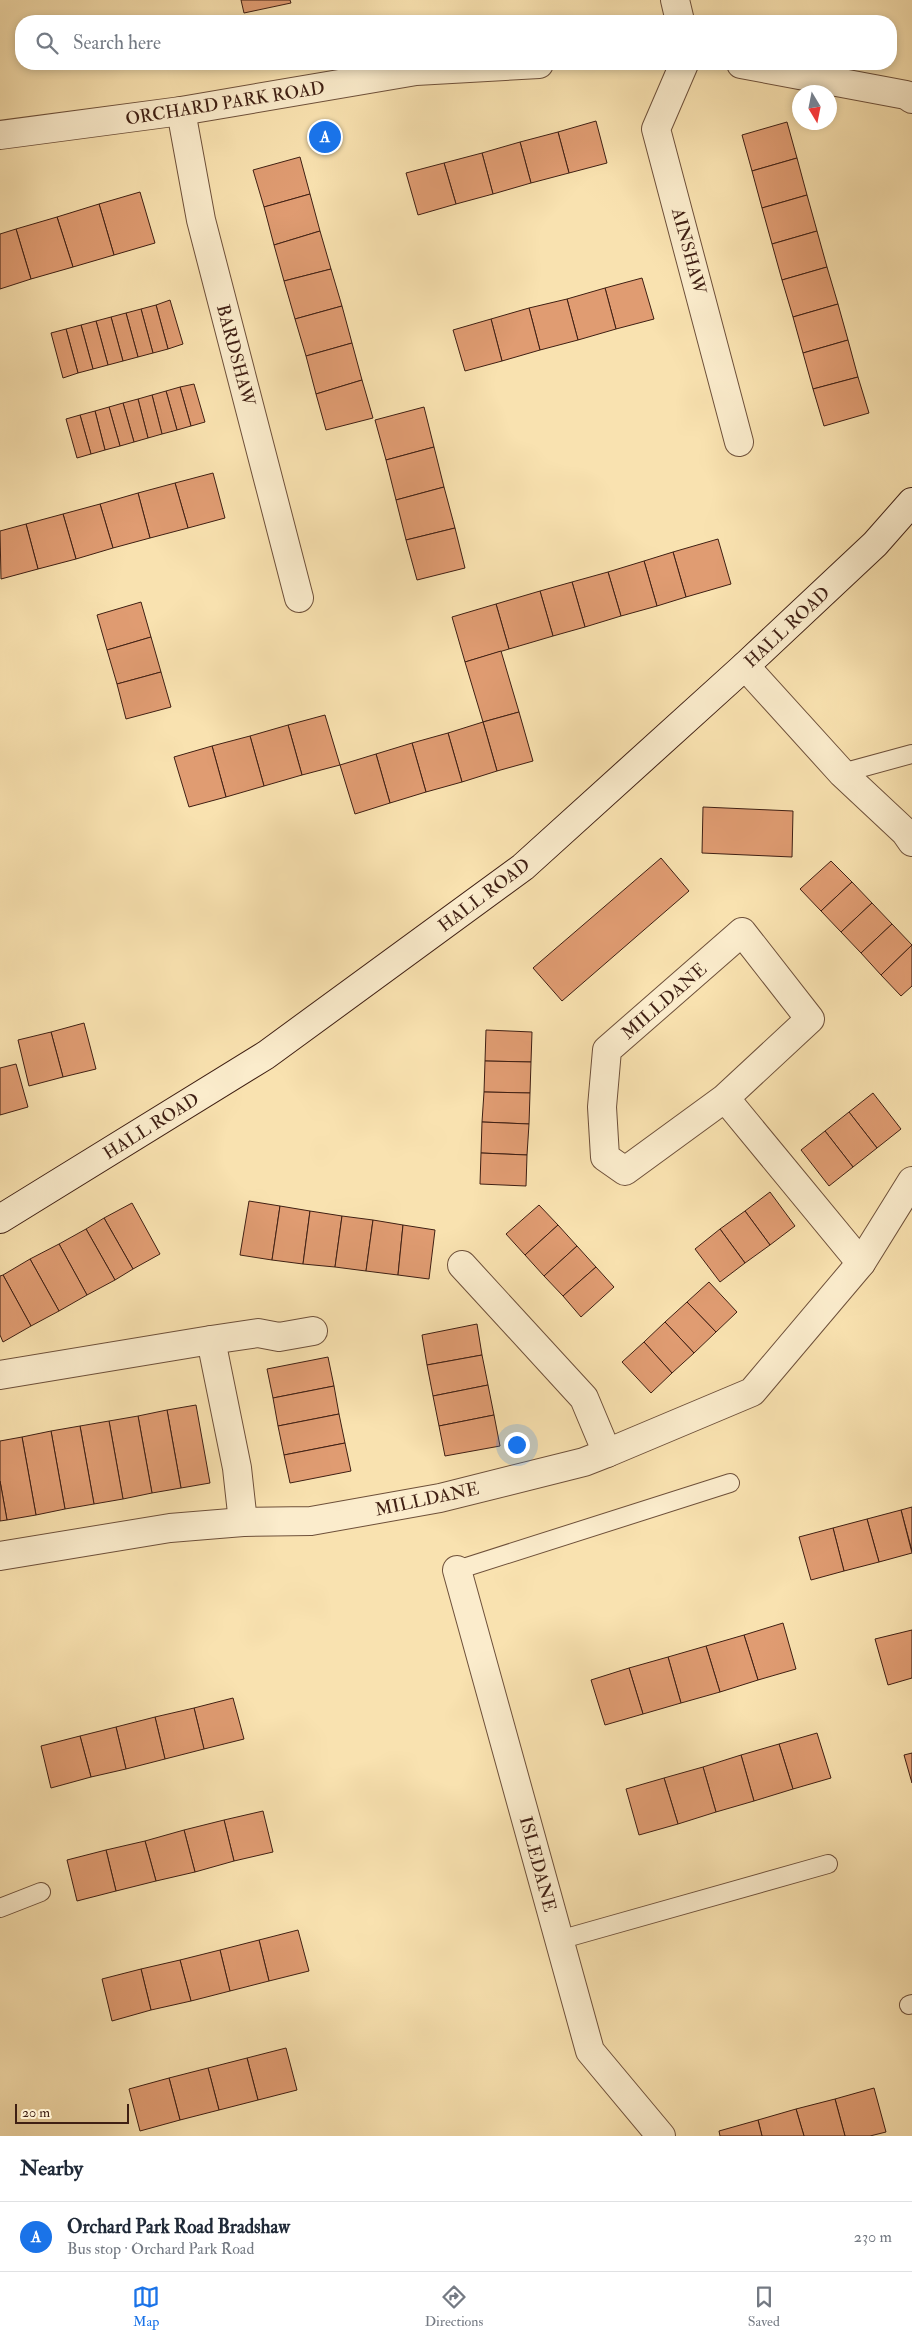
<!DOCTYPE html>
<meta charset="utf-8">
<style>
body{margin:0;font-family:"IM FELL Double Pica",serif;background:#f2f2f3;color:#1f2937}
.compass{position:absolute;left:792px;top:85px;width:45px;height:45px;border-radius:50%;background:#fff;box-shadow:0 2px 8px #0003;rotate:170deg}
.scale{position:absolute;left:15px;bottom:12px;width:114px;box-sizing:border-box;padding-left:5px;border:2px solid #3f1f13;border-top:0;font-size:14px;line-height:18px;white-space:nowrap;color:#3f1f13;-webkit-text-stroke:4px #fbeccc;paint-order:stroke}
.you{position:absolute;left:516px;top:1444px;width:18px;height:18px;margin:-12px;border:4px solid #fff;border-radius:50%;background:#1a73e8;box-shadow:0 0 0 8px #1a73e833}
.badge{display:grid;place-items:center;width:32px;height:32px;border-radius:50%;background:#1a73e8;color:#fff;font-size:16px;font-weight:700}
.pin{position:absolute;translate:-50% -50%;border:2px solid #fff;box-shadow:0 1px 5px #0006}
.list{margin:0;padding:0;list-style:none}
h2{display:flex;justify-content:space-between;align-items:center;height:65px;margin:0;padding:0 20px;font-size:21px}
h2 small{font-size:16px;font-weight:400;color:#747a83}
.list li{display:grid;grid-template-columns:32px 1fr auto;gap:15px;align-items:center;box-sizing:border-box;height:70px;padding:0 20px;border-top:1px solid #e0e1e3}
.list b{display:block;font-size:19px;white-space:nowrap}
.list p{margin:0;font-size:16px;white-space:nowrap;color:#747a83}
.list em{font-size:16px;font-style:normal;color:#747a83}
.icon{flex:none;width:28px;height:28px;fill:none;stroke:currentColor;stroke-width:2;stroke-linecap:round;stroke-linejoin:round}
.map{position:relative;flex:none;width:912px;height:2136px;overflow:hidden}
.search{position:absolute;background:#fff;box-shadow:0 2px 8px #0003;left:15px;right:15px;top:15px;height:55px;display:flex;align-items:center;gap:12px;box-sizing:border-box;padding:0 18px;border-radius:20px;color:#747a83;font-size:19px}
.sheet{height:135px;background:#fff}
nav{display:flex;justify-content:space-around;align-items:center;box-sizing:border-box;height:70px;border-top:1px solid #e0e1e3;background:#fff;font-size:14px;color:#747a83}
nav a{display:grid;justify-items:center;gap:2px}
nav .on{color:#1a73e8}
.map>svg:first-child{display:block}
</style>
<div class="map">
<svg width="912" height="2136" viewBox="0 0 912 2136">
<rect width="100%" height="100%" fill="#f9e2b0"/>
<filter id="stains"><feTurbulence type="fractalNoise" baseFrequency=".004" numOctaves="4"/><feColorMatrix values="0 0 0 0 .2 0 0 0 0 .09 0 0 0 0 .02 0 0 0 .5 -.17"/></filter>
<radialGradient id="worn" r=".72"><stop offset=".6" stop-color="#630" stop-opacity="0"/><stop offset="1" stop-color="#630" stop-opacity=".3"/></radialGradient>
<g fill="#e09c72" stroke="#3f1f13">
<polygon points="241,0 290,0 291,3 244,13"/>
<polygon points="596,121 607,163 569,173 558,132"/>
<polygon points="787,122 797,158 752,171 742,135"/>
<polygon points="558,132 569,173 531,183 520,142"/>
<polygon points="520,142 531,183 493,194 482,153"/>
<polygon points="482,153 493,194 456,204 444,163"/>
<polygon points="300,157 310,194 264,207 253,170"/>
<polygon points="797,158 807,195 762,208 752,171"/>
<polygon points="444,163 456,204 418,215 406,173"/>
<polygon points="140,192 155,243 114,255 99,204"/>
<polygon points="310,194 320,231 274,245 264,207"/>
<polygon points="807,195 817,231 772,244 762,208"/>
<polygon points="99,204 114,255 73,267 57,217"/>
<polygon points="57,217 73,267 31,279 16,229"/>
<polygon points="16,229 31,279 0,289 0,234"/>
<polygon points="320,231 331,269 284,281 274,245"/>
<polygon points="817,231 827,267 782,280 772,244"/>
<polygon points="827,267 838,304 793,317 782,280"/>
<polygon points="331,269 342,306 295,319 284,281"/>
<polygon points="642,278 654,319 616,329 605,288"/>
<polygon points="605,288 616,329 578,340 567,299"/>
<polygon points="567,299 578,340 540,350 529,308"/>
<polygon points="170,300 183,344 168,349 156,305"/>
<polygon points="838,304 848,340 803,353 793,317"/>
<polygon points="156,305 168,349 153,353 141,309"/>
<polygon points="342,306 352,343 306,356 295,319"/>
<polygon points="529,308 540,350 502,361 491,319"/>
<polygon points="141,309 153,353 138,357 126,313"/>
<polygon points="126,313 138,357 123,361 111,317"/>
<polygon points="111,317 123,361 108,365 96,321"/>
<polygon points="491,319 502,361 465,371 453,330"/>
<polygon points="96,321 108,365 93,369 81,325"/>
<polygon points="81,325 93,369 78,373 66,329"/>
<polygon points="66,329 78,373 63,378 51,333"/>
<polygon points="848,340 858,377 813,389 803,353"/>
<polygon points="352,343 362,380 316,394 306,356"/>
<polygon points="858,377 869,413 824,426 813,389"/>
<polygon points="362,380 373,418 326,430 316,394"/>
<polygon points="194,384 205,422 191,426 180,387"/>
<polygon points="180,387 191,426 177,430 166,391"/>
<polygon points="166,391 177,430 162,434 152,395"/>
<polygon points="152,395 162,434 148,438 138,399"/>
<polygon points="138,399 148,438 134,442 123,403"/>
<polygon points="123,403 134,442 120,446 109,407"/>
<polygon points="109,407 120,446 105,450 95,411"/>
<polygon points="424,407 434,447 386,460 375,420"/>
<polygon points="95,411 105,450 91,454 80,415"/>
<polygon points="80,415 91,454 77,458 66,419"/>
<polygon points="434,447 444,487 396,500 386,460"/>
<polygon points="213,473 225,518 188,528 175,483"/>
<polygon points="175,483 188,528 150,538 138,493"/>
<polygon points="444,487 455,528 406,540 396,500"/>
<polygon points="138,493 150,538 113,548 100,504"/>
<polygon points="100,504 113,548 76,559 63,514"/>
<polygon points="63,514 76,559 38,569 26,524"/>
<polygon points="26,524 38,569 1,579 0,531"/>
<polygon points="455,528 465,568 417,580 406,540"/>
<polygon points="718,539 731,584 686,597 673,552"/>
<polygon points="673,552 686,597 657,606 644,561"/>
<polygon points="644,561 657,606 621,616 608,572"/>
<polygon points="608,572 621,616 585,627 572,582"/>
<polygon points="572,582 585,627 553,636 540,591"/>
<polygon points="540,591 553,636 509,649 496,604"/>
<polygon points="141,602 151,637 107,650 97,615"/>
<polygon points="496,604 509,649 465,662 452,617"/>
<polygon points="151,637 161,672 117,684 107,650"/>
<polygon points="501,651 519,712 483,722 465,662"/>
<polygon points="161,672 171,707 126,719 117,684"/>
<polygon points="519,712 533,761 497,771 483,722"/>
<polygon points="325,715 340,765 302,775 288,725"/>
<polygon points="483,722 497,771 462,782 448,733"/>
<polygon points="288,725 302,775 264,786 250,736"/>
<polygon points="448,733 462,782 426,792 412,743"/>
<polygon points="250,736 264,786 226,797 212,746"/>
<polygon points="412,743 426,792 390,803 376,754"/>
<polygon points="212,746 226,797 189,807 174,757"/>
<polygon points="376,754 390,803 355,814 340,765"/>
<polygon points="703,807 793,811 792,857 702,853"/>
<polygon points="661,858 689,891 562,1001 533,968"/>
<polygon points="831,861 852,882 821,911 800,889"/>
<polygon points="852,882 872,903 841,932 821,911"/>
<polygon points="872,903 892,924 861,953 841,932"/>
<polygon points="892,924 912,945 881,975 861,953"/>
<polygon points="912,945 912,986 901,996 881,975"/>
<polygon points="84,1023 96,1069 63,1077 51,1032"/>
<polygon points="486,1030 532,1032 531,1062 485,1061"/>
<polygon points="51,1032 63,1077 29,1086 18,1040"/>
<polygon points="485,1061 531,1062 530,1093 484,1092"/>
<polygon points="16,1064 28,1107 0,1115 0,1068"/>
<polygon points="484,1092 530,1093 529,1124 482,1122"/>
<polygon points="873,1093 901,1129 877,1148 849,1112"/>
<polygon points="849,1112 877,1148 853,1167 825,1131"/>
<polygon points="482,1122 529,1124 527,1155 481,1153"/>
<polygon points="825,1131 853,1167 829,1186 801,1150"/>
<polygon points="481,1153 527,1155 526,1186 480,1184"/>
<polygon points="770,1192 795,1226 770,1245 745,1211"/>
<polygon points="249,1201 280,1206 272,1260 240,1255"/>
<polygon points="132,1203 160,1254 133,1269 104,1218"/>
<polygon points="539,1205 558,1225 525,1255 506,1234"/>
<polygon points="280,1206 310,1211 303,1264 272,1260"/>
<polygon points="310,1211 342,1216 335,1267 303,1264"/>
<polygon points="745,1211 770,1245 745,1263 720,1229"/>
<polygon points="342,1216 373,1220 366,1271 335,1267"/>
<polygon points="104,1218 133,1269 115,1280 86,1229"/>
<polygon points="373,1220 403,1225 398,1275 366,1271"/>
<polygon points="403,1225 435,1230 429,1279 398,1275"/>
<polygon points="558,1225 577,1246 544,1276 525,1255"/>
<polygon points="86,1229 115,1280 87,1295 59,1244"/>
<polygon points="720,1229 745,1263 720,1282 695,1249"/>
<polygon points="59,1244 87,1295 59,1311 30,1259"/>
<polygon points="577,1246 596,1267 563,1296 544,1276"/>
<polygon points="30,1259 59,1311 31,1326 3,1275"/>
<polygon points="596,1267 614,1287 581,1317 563,1296"/>
<polygon points="3,1275 31,1326 3,1342 0,1335 0,1276"/>
<polygon points="709,1282 737,1312 716,1332 687,1302"/>
<polygon points="687,1302 716,1332 694,1353 665,1322"/>
<polygon points="665,1322 694,1353 672,1373 644,1342"/>
<polygon points="477,1324 482,1355 427,1365 422,1335"/>
<polygon points="644,1342 672,1373 651,1393 622,1362"/>
<polygon points="482,1355 488,1385 433,1396 427,1365"/>
<polygon points="328,1357 334,1386 273,1398 267,1369"/>
<polygon points="488,1385 494,1415 439,1426 433,1396"/>
<polygon points="334,1386 339,1414 278,1426 273,1398"/>
<polygon points="196,1405 210,1483 181,1488 167,1410"/>
<polygon points="167,1410 181,1488 152,1493 138,1416"/>
<polygon points="339,1414 345,1443 284,1455 278,1426"/>
<polygon points="494,1415 500,1446 445,1456 439,1426"/>
<polygon points="138,1416 152,1493 123,1499 109,1421"/>
<polygon points="109,1421 123,1499 94,1504 80,1426"/>
<polygon points="80,1426 94,1504 65,1509 51,1431"/>
<polygon points="51,1431 65,1509 36,1515 22,1437"/>
<polygon points="22,1437 36,1515 7,1520 0,1481 0,1441"/>
<polygon points="345,1443 351,1471 290,1483 284,1455"/>
<polygon points="0,1481 7,1520 0,1521"/>
<polygon points="912,1507 912,1551 901,1510"/>
<polygon points="901,1510 912,1553 879,1562 867,1519"/>
<polygon points="867,1519 879,1562 844,1571 833,1528"/>
<polygon points="833,1528 844,1571 811,1580 799,1537"/>
<polygon points="783,1623 796,1669 758,1680 744,1635"/>
<polygon points="912,1630 912,1678 888,1685 875,1639"/>
<polygon points="744,1635 758,1680 720,1692 706,1646"/>
<polygon points="706,1646 720,1692 681,1703 668,1657"/>
<polygon points="668,1657 681,1703 643,1714 629,1668"/>
<polygon points="629,1668 643,1714 605,1725 591,1680"/>
<polygon points="233,1698 244,1739 204,1749 194,1708"/>
<polygon points="194,1708 204,1749 165,1759 155,1717"/>
<polygon points="155,1717 165,1759 126,1769 116,1727"/>
<polygon points="116,1727 126,1769 91,1777 80,1736"/>
<polygon points="817,1733 831,1778 793,1789 779,1744"/>
<polygon points="80,1736 91,1777 51,1788 41,1746"/>
<polygon points="779,1744 793,1789 754,1801 741,1755"/>
<polygon points="912,1753 912,1783 904,1755"/>
<polygon points="741,1755 754,1801 716,1812 703,1767"/>
<polygon points="703,1767 716,1812 678,1824 664,1778"/>
<polygon points="664,1778 678,1824 639,1835 626,1789"/>
<polygon points="263,1811 273,1852 234,1861 224,1820"/>
<polygon points="224,1820 234,1861 195,1872 184,1830"/>
<polygon points="184,1830 195,1872 156,1881 145,1841"/>
<polygon points="145,1841 156,1881 116,1891 106,1850"/>
<polygon points="106,1850 116,1891 77,1901 67,1860"/>
<polygon points="298,1930 309,1971 269,1981 259,1940"/>
<polygon points="259,1940 269,1981 230,1991 220,1950"/>
<polygon points="220,1950 230,1991 191,2001 180,1960"/>
<polygon points="180,1960 191,2001 151,2010 141,1969"/>
<polygon points="141,1969 151,2010 112,2021 102,1979"/>
<polygon points="286,2048 297,2090 258,2100 247,2058"/>
<polygon points="247,2058 258,2100 219,2110 208,2068"/>
<polygon points="208,2068 219,2110 180,2120 169,2078"/>
<polygon points="169,2078 180,2120 140,2131 129,2089"/>
<polygon points="874,2088 886,2132 870,2136 845,2136 835,2099"/>
<polygon points="835,2099 845,2136 804,2136 796,2109"/>
<polygon points="796,2109 804,2136 762,2136 758,2120"/>
<polygon points="758,2120 762,2136 720,2136 719,2131"/>
</g>
<g fill="none" stroke-linecap="round" stroke-linejoin="round">
<defs>
<g id="lane">
<polyline points="842,773 912,754"/>
<polyline points="457,1570 730,1483"/>
<polyline points="0,1908 41,1892"/>
<polyline points="559,1940 828,1864"/>
<polyline points="909,2005 912,2004"/>
</g>
<g id="street">
<polyline points="675,0 680,21"/>
<polyline points="684,64 656,129 739,442"/>
<polyline points="741,64 906,95 912,99"/>
<polyline points="181,111 201,220 299,598"/>
<polyline points="0,135 181,111 416,71 539,64"/>
<polyline points="745,666 842,773 905,832 912,842"/>
<polyline points="725,1098 625,1171 605,1157 602,1107 607,1050 742,932 810,1019 725,1098 861,1263"/>
<polyline points="462,1265 584,1398 607,1453"/>
<polyline points="211,1340 258,1333 279,1337 313,1331"/>
<polyline points="0,1375 211,1340 237,1468 243,1522"/>
<polyline points="0,1556 170,1528 243,1522 311,1521 440,1498 584,1462 607,1453 752,1392 861,1263 912,1181"/>
<polyline points="457,1570 590,2051 661,2136"/>
</g>
<polyline id="secondary" points="0,1219 266,1055 523,867 745,666 875,544 912,502"/>
</defs>
<use href="#lane" stroke="#6e503a" stroke-width="20"/>
<use href="#street" stroke="#6e503a" stroke-width="30"/>
<use href="#secondary" stroke="#3f1f13" stroke-width="30"/>
<use href="#lane" stroke="#fbeccc" stroke-width="18"/>
<use href="#street" stroke="#fbeccc" stroke-width="28"/>
<use href="#secondary" stroke="#fbeccc" stroke-width="28"/>
</g>
<g text-anchor="middle" stroke-width="4" stroke-linejoin="round" paint-order="stroke">
<g font-size="18" fill="#3f1f13" stroke="#fbeccc">
<text transform="translate(225 103) rotate(-9)" y="6">ORCHARD PARK ROAD</text>
<text transform="translate(689 251) rotate(75)" y="6">AINSHAW</text>
<text transform="translate(236 355) rotate(75)" y="6">BARDSHAW</text>
<text transform="translate(787 627) rotate(-43)" y="6">HALL ROAD</text>
<text transform="translate(484 895) rotate(-37)" y="6">HALL ROAD</text>
<text transform="translate(664 1001) rotate(-41)" y="6">MILLDANE</text>
<text transform="translate(151 1126) rotate(-32)" y="6">HALL ROAD</text>
<text transform="translate(427 1499) rotate(-12)" y="6">MILLDANE</text>
<text transform="translate(538 1864) rotate(75)" y="6">ISLEDANE</text>
</g>
</g>
<rect width="100%" height="100%" filter="url(#stains)"/>
<rect width="100%" height="100%" fill="url(#worn)"/>
</svg>
<svg class="compass" viewBox="-18 -18 36 36"><path d="M0-13l5 13h-10z" fill="#e53935"/><path d="M0 13l5-13h-10z" fill="#747a83"/></svg>
<div class="scale">20 m</div>
<div class="you"></div>
<div class="pin badge" style="left:325px;top:137px">A</div>
<div class="search"><svg class="icon" aria-label="search" viewBox="0 0 24 24"><circle cx="10" cy="10" r="6"/><path d="M15 15l6 6"/></svg>Search here</div>
</div>
<section class="sheet">
<h2>Nearby<small></small></h2>
<ul class="list">
<li><span class="badge">A</span><div><b>Orchard Park Road Bradshaw</b><p>Bus stop · Orchard Park Road</p></div><em>230 m</em></li>
</ul>
</section>
<nav>
<a class="on"><svg class="icon" aria-label="map" viewBox="0 0 24 24"><path d="M3 6l6-2 6 2 6-2v14l-6 2-6-2-6 2zM9 4v14M15 6v14"/></svg>Map</a>
<a><svg class="icon" aria-label="directions" viewBox="0 0 24 24"><path d="M12 3l9 9-9 9-9-9zM9 14v-3h6M13 9l2 2-2 2"/></svg>Directions</a>
<a><svg class="icon" aria-label="saved" viewBox="0 0 24 24"><path d="M7 4h10v16l-5-4-5 4z"/></svg>Saved</a>
</nav>
